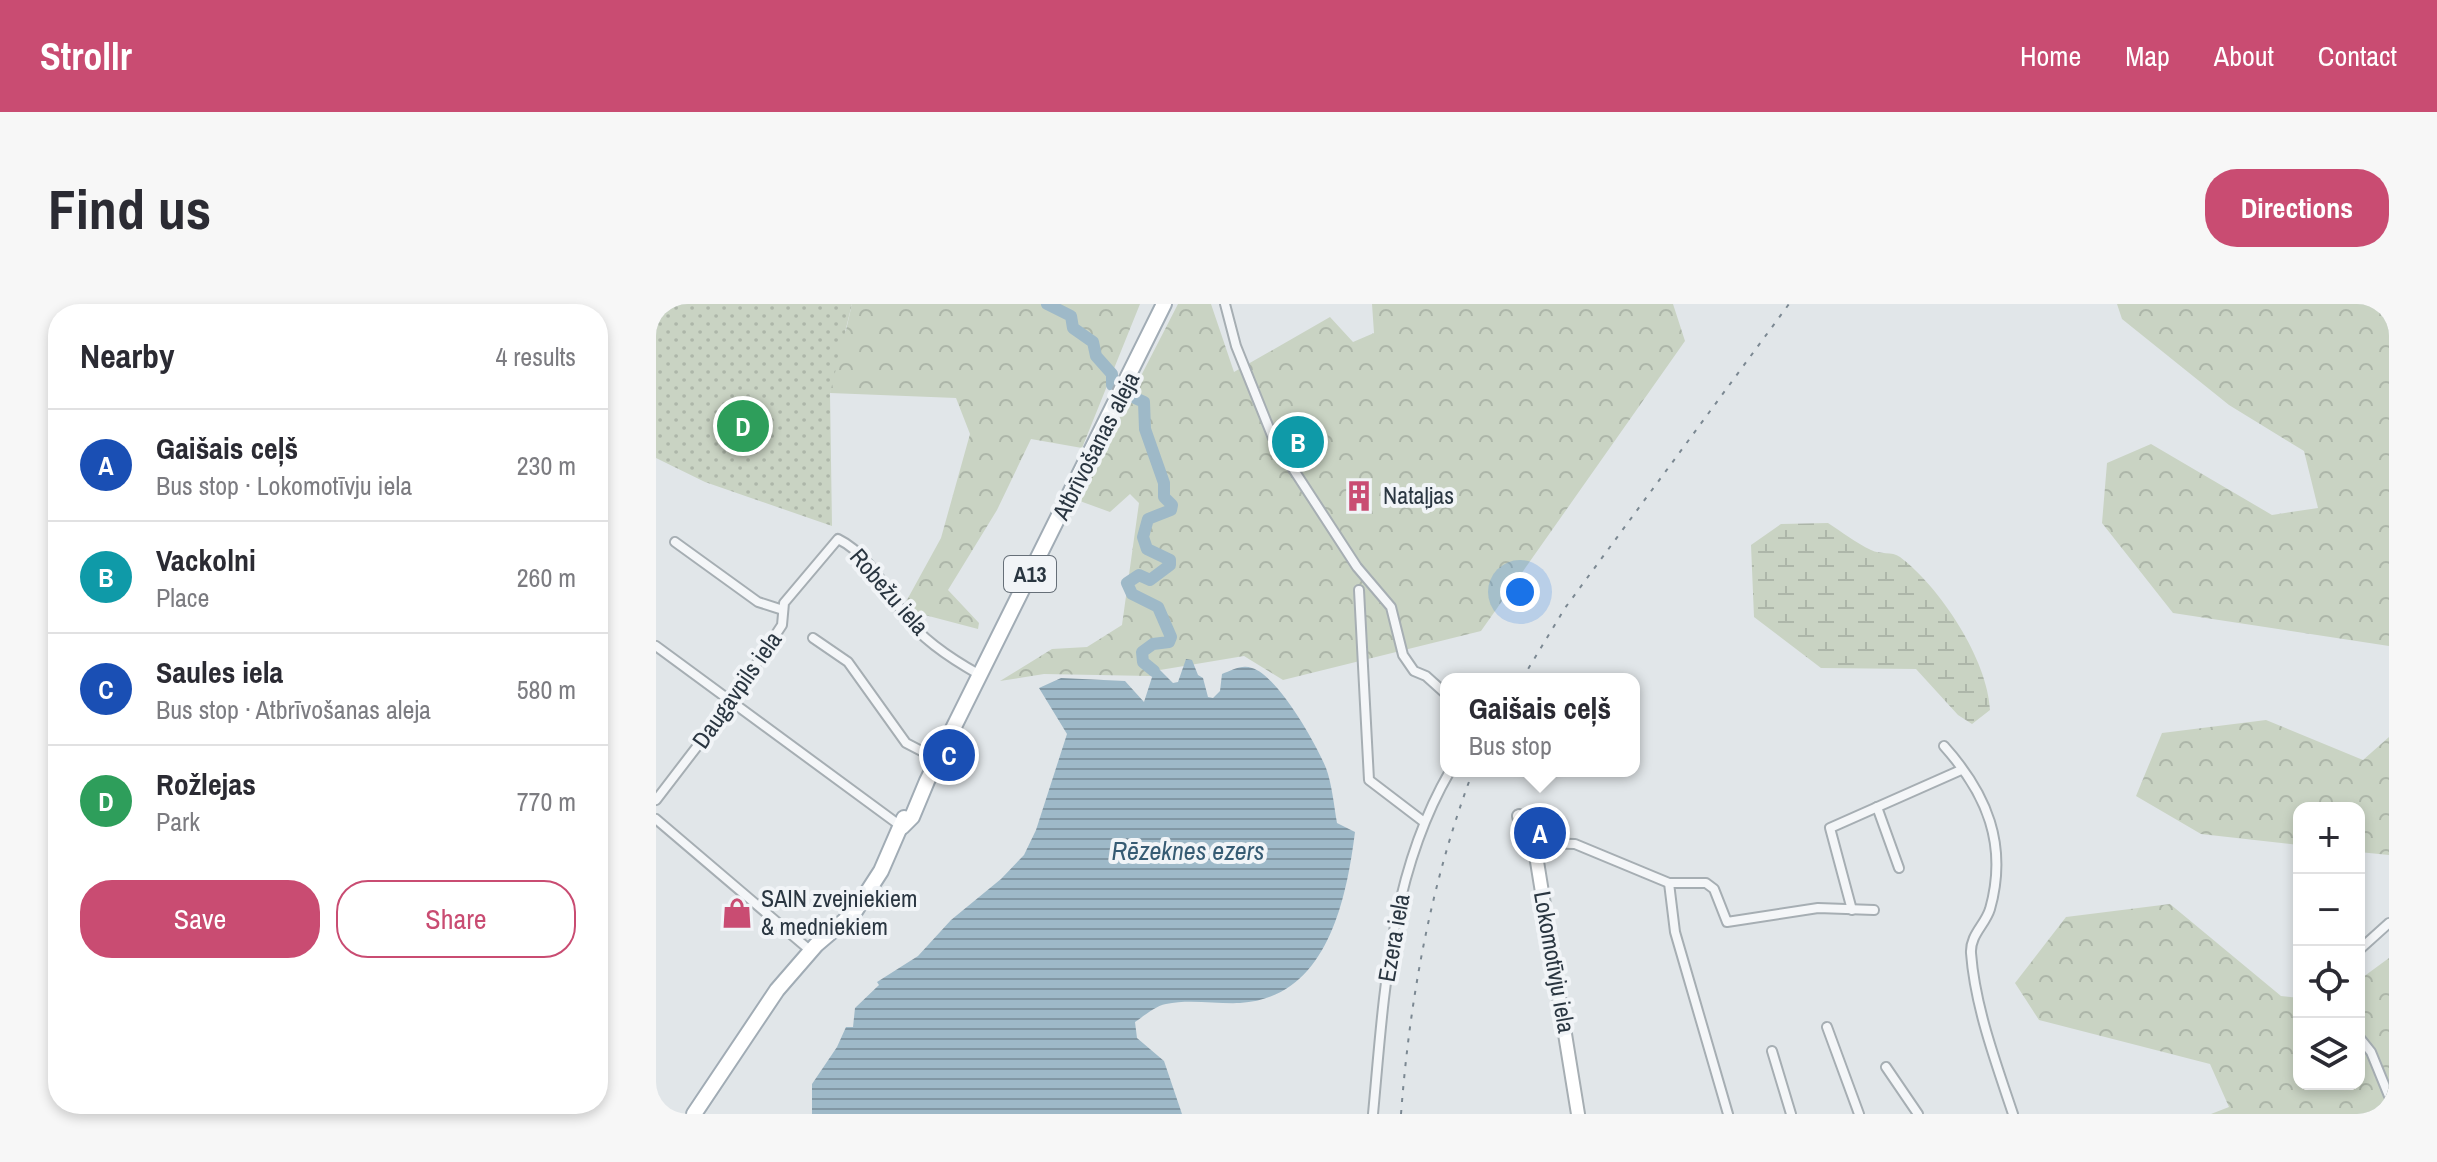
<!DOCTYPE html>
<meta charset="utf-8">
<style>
body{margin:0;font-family:"Archivo Narrow",sans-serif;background:#f7f7f7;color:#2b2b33}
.controls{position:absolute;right:24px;bottom:24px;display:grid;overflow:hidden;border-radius:16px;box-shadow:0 4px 12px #0003}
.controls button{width:72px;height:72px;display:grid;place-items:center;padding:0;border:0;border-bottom:2px solid #e1e1e2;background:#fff;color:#2b2b33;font:40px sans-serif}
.you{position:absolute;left:864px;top:288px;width:28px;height:28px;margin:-20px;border:6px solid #fff;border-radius:50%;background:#1a73e8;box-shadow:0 0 0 12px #1a73e833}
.badge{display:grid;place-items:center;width:52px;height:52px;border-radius:50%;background:#c94c72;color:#fff;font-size:26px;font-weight:700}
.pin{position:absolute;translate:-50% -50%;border:4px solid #fff;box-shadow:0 2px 8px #0006}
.popup{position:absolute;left:784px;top:369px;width:200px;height:104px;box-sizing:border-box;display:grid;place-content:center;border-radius:16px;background:#fff;filter:drop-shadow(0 2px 6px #0005);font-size:26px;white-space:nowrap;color:#7c7c81}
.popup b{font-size:30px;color:#2b2b33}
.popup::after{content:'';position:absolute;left:50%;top:100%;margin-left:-16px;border:16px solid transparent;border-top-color:#fff}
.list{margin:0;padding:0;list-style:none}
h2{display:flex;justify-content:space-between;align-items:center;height:104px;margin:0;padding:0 32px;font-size:34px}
h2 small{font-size:26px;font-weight:400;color:#7c7c81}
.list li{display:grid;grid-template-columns:52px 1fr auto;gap:24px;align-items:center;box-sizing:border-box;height:112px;padding:0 32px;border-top:2px solid #e1e1e2}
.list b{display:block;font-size:30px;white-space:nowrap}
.list p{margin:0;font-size:26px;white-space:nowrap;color:#7c7c81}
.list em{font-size:26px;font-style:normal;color:#7c7c81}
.actions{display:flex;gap:16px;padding:24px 32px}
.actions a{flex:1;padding:18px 0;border:2px solid #c94c72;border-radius:32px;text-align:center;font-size:28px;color:#c94c72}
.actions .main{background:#c94c72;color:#fff}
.icon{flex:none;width:44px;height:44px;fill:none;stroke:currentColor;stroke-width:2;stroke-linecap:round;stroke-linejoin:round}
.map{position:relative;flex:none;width:1733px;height:810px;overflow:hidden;border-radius:32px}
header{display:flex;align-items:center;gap:48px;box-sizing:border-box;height:112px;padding:0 40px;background:#c94c72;color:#fff}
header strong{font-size:38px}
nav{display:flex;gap:44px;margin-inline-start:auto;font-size:28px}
.intro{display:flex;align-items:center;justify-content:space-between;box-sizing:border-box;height:192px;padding:0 48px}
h1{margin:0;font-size:56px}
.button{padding:20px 36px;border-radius:32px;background:#c94c72;color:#fff;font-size:28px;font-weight:700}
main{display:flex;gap:48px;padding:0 48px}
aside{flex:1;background:#fff;border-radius:32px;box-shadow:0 4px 12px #0003}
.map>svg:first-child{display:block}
</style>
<header>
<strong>Strollr</strong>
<nav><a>Home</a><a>Map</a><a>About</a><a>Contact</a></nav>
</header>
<div class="intro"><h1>Find us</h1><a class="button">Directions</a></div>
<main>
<aside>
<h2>Nearby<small>4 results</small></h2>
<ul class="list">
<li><span class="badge" style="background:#1a4fb4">A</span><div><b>Gaišais ceļš</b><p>Bus stop · Lokomotīvju iela</p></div><em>230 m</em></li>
<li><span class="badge" style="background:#0f9aa8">B</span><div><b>Vackolni</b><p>Place</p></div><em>260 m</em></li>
<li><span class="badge" style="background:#1a4fb4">C</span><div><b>Saules iela</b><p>Bus stop · Atbrīvošanas aleja</p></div><em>580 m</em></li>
<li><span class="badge" style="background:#2e9e5b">D</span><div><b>Rožlejas</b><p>Park</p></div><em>770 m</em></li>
</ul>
<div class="actions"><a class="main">Save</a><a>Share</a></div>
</aside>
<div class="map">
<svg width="1733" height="810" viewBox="0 0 1733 810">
<defs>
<pattern id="forest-crowns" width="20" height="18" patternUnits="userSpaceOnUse" patternTransform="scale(2)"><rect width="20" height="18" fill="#c9d3c3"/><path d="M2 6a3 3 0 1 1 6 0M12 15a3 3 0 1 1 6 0" fill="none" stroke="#adb6a9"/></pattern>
<pattern id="wetland-marsh" width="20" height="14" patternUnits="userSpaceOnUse" patternTransform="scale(2)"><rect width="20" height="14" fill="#c9d3c3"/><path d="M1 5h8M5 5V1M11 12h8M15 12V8" fill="none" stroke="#adb6a9"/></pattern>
<pattern id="garden-dots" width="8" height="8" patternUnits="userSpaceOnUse" patternTransform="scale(2)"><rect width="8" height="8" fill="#c9d3c3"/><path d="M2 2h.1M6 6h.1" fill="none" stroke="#adb6a9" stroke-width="1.8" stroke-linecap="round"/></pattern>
<pattern id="water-rules" width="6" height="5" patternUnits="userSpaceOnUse" patternTransform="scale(2)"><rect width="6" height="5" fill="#9eb9c8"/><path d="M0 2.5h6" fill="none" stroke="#8197a4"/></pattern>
</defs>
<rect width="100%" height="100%" fill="#e1e6e9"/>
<g fill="url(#forest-crowns)">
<polygon points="196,0 484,0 426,144 375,135 341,206 292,286 323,319 322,325 246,305 285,234 314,130 300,94 174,89 177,51 190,26"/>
<polygon points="522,0 555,0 578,68 674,13 697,38 718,29 716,0 1017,0 1029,37 825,327 627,376 588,352 498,367 494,372 388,370 344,377 396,345 431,343 466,321 483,199 474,190 454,208 421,196"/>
<polygon points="1461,0 1733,0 1733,342 1517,309 1446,219 1451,159 1495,140 1616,211 1662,204 1648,147 1573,101 1466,15"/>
<polygon points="1610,416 1707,456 1733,433 1733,551 1703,548 1703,504 1643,504 1643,541 1545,530 1480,492 1506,429"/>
<polygon points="1514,600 1625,692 1643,694 1643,780 1703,780 1703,676 1733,654 1733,810 1555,810 1573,803 1554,760 1383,716 1359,679 1410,613"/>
</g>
<path fill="url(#wetland-marsh)" d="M 1172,219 C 1186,228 1200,239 1215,246 C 1224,251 1236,247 1244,253 C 1284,283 1332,356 1334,406 L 1316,420 L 1302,411 L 1260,365 L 1165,364 L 1098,313 L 1095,241 L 1125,220 Z"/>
<polygon fill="url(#garden-dots)" points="0,0 196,0 174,89 176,222 49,178 0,154"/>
<path fill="url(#water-rules)" d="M 530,355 L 536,356 L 542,371 L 547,374 L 552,393 L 557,394 L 564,387 L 566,370 C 576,366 586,360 596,364 C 621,371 660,439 670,464 C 676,480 678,502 681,519 L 699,528 C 690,599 670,694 584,699 C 560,700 533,695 510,700 C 499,702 488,712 479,718 L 481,734 L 508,757 L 526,810 L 156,810 L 156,780 L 181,743 L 190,723 L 197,723 L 199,704 L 223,681 L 221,678 L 262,652 L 295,616 L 345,575 L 368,551 L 380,526 L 411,430 L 383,384 L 405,374 L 469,377 L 488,398 L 498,367 L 504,366 L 517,379 L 522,378 Z"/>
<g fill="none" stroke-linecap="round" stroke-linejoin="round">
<g stroke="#9eb9c8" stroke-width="12">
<polyline points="391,0 415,12 417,24 437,38 440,52 456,70 456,81"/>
<polyline points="479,94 488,98 489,125 508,179 508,193 516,201 515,206 492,215 487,233 491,245 514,256 514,261 494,276 483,271 471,279 476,290 502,303 515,333 513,338 497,340 486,348 487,358 498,367"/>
</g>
<defs>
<g id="street">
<polyline points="569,0 580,42 617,134 701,263 735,303 747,351 758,367 770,372 790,390"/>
<polyline points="19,238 102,298 127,306"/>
<polyline points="703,286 713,476 768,518"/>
<polyline points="157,334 192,358 250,439 281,455"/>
<polyline points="0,342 246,523"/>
<path d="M 1288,442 C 1331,490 1352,541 1334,605 C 1329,621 1314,631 1315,649 C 1319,703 1340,759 1357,810"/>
<path d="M 0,496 L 76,397 L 126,321 L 128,299 L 182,235 C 213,250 231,287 250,313 C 267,337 299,357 324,371"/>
<polyline points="1221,503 1243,564"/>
<polyline points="0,515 156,648"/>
<polyline points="878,539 919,540 1013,579 1050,579 1058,585 1071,618 1162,604 1218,606"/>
<polyline points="1013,579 1019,628 1072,810"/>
<polyline points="1196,606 1174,524 1305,466"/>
<polyline points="1703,646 1733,619"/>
<polyline points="1171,723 1203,810"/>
<polyline points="1703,733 1715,748 1733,792"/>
<polyline points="1116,747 1135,810"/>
<polyline points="1230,763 1262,810"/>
<path d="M 717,810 C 728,692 733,572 794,467"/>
</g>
<polyline id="secondary" points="863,512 866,525 878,539 922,810"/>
<g id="primary">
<polyline points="246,523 256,513 271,477 508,0"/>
<polyline points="192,618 225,567 248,514"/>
<polyline points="38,810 121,686 160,641 194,612"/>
</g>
</defs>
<use href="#street" stroke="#a6aeb3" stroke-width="12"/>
<use href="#secondary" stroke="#a6aeb3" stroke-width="16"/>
<use href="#primary" stroke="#a1acb5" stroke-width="18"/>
<use href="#street" stroke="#f4f6f8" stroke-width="8"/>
<use href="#secondary" stroke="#fff" stroke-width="12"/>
<use href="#primary" stroke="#fff" stroke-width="14"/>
<g stroke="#7b8892" stroke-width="2" stroke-dasharray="4 8" stroke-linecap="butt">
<polyline points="866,375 909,304 1133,0"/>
<path d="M 745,810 C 754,692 775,578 817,467"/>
</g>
</g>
<defs>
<symbol id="building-bare" viewBox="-9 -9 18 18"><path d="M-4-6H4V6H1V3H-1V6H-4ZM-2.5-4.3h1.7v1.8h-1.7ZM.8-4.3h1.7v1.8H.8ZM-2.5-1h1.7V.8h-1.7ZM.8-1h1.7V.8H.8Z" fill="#c94c72" stroke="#f1f4f7" stroke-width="2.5" paint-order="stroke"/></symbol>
<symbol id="shop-bare" viewBox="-9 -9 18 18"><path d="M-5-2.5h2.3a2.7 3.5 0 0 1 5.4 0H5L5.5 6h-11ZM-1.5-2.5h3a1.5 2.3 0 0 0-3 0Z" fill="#c94c72" stroke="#f1f4f7" stroke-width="2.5" paint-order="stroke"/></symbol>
</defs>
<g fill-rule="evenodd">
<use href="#building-bare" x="681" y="170" width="44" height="44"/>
<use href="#shop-bare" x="59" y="587" width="44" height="44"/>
</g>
<g text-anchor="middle" stroke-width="8" stroke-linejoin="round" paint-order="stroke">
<rect fill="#f1f4f7" stroke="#666f78" stroke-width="2" x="348" y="252" width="52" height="36" rx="6"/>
<g font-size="22" font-weight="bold" fill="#2a3641">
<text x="374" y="278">A13</text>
</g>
<g font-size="24" fill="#2a3641" stroke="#f1f4f7">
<text transform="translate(440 142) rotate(-63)" y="8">Atbrīvošanas aleja</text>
<text transform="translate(233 288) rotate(49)" y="8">Robežu iela</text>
<text transform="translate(81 386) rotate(-55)" y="8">Daugavpils iela</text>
<text transform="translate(738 634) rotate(-80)" y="8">Ezera iela</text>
<text transform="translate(898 658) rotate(80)" y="8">Lokomotīvju iela</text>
</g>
<g font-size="24" fill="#2a3641" stroke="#f1f4f7" text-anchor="start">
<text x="727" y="200">Nataļjas</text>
<text x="105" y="603">SAIN zvejniekiem<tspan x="105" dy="28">&amp; medniekiem</tspan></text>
</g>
<g font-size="26" font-style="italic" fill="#365b73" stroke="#f1f4f7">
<text x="532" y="556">Rēzeknes ezers</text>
</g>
</g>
</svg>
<div class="controls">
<button>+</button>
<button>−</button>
<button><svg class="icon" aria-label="locate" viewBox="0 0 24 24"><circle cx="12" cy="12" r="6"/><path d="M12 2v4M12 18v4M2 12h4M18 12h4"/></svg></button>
<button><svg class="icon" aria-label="layers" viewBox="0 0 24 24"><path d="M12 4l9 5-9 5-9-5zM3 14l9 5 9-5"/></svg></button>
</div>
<div class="you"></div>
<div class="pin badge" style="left:884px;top:529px;background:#1a4fb4">A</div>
<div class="popup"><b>Gaišais ceļš</b>Bus stop</div>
<div class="pin badge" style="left:642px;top:138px;background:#0f9aa8">B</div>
<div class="pin badge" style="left:293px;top:451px;background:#1a4fb4">C</div>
<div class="pin badge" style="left:87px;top:122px;background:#2e9e5b">D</div>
</div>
</main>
